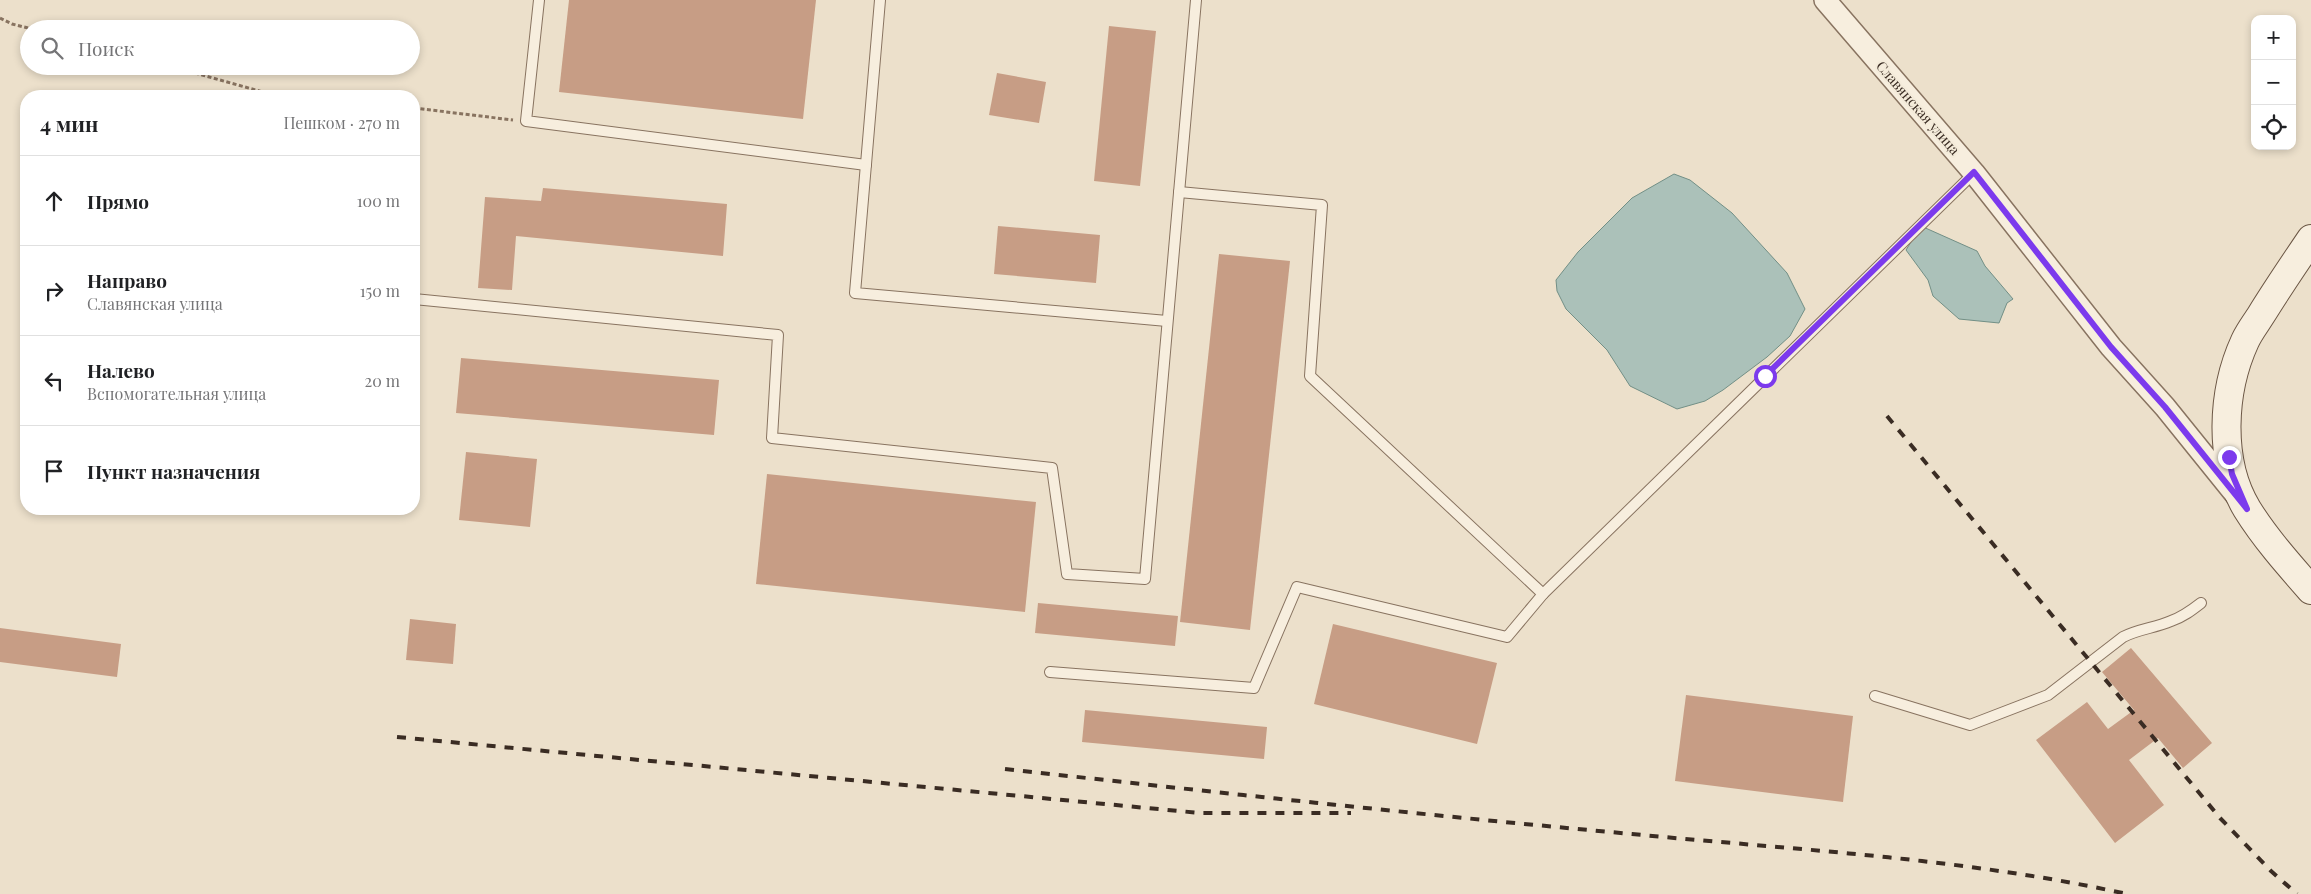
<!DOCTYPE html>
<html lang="ru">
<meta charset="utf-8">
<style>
body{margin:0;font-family:"Playfair Display",serif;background:#f6f6f6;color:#202124}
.controls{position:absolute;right:15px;top:15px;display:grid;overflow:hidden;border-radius:10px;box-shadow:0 2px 8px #0003}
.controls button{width:45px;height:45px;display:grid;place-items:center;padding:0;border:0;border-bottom:1px solid #e0e0e0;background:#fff;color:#202124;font:25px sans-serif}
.stop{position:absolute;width:15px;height:15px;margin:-11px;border:4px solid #7c3aed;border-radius:50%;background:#fff}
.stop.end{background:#7c3aed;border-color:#fff;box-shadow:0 1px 5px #0008}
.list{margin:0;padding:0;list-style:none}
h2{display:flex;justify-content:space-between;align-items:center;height:65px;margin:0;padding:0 20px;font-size:21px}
h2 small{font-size:16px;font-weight:400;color:#757577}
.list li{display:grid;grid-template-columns:32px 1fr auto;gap:15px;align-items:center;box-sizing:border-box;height:90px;padding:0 20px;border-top:1px solid #e0e0e0}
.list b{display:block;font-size:19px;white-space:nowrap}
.list p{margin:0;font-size:16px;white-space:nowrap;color:#757577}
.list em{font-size:16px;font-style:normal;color:#757577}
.icon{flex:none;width:28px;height:28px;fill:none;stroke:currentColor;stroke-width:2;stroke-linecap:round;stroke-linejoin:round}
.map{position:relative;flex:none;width:2311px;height:894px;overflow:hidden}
.search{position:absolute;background:#fff;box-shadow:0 2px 8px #0003;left:20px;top:20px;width:400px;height:55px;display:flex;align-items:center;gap:12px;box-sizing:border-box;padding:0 18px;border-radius:28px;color:#757577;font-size:19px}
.panel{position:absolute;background:#fff;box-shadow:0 2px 8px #0003;left:20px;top:90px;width:400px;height:425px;border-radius:20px}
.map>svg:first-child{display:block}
</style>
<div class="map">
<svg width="2311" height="894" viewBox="0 0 2311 894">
<rect width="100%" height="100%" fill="#ece0cb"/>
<g fill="#abc1b9" stroke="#728f86">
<polygon points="1674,174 1690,180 1732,213 1787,273 1805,309 1790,336 1767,357 1723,390 1705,401 1677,409 1630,386 1607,350 1566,309 1557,291 1556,280 1578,252 1632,198"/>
<polygon points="1921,226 1977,251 1985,266 2013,299 2007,303 1999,323 1959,319 1933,296 1928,280 1906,250"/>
</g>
<g fill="#c79d85">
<polygon points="569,0 816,0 803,119 559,92"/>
<polygon points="1109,26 1156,31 1140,186 1094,181"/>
<polygon points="997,73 1046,82 1039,123 989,115"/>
<polygon points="543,188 727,204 723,256 516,236 512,290 478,288 485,197 541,201"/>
<polygon points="998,226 1100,235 1096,283 994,274"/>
<polygon points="1219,254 1290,261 1250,630 1180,622"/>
<polygon points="461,358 719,380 714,435 456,413"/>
<polygon points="466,452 537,459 530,527 459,520"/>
<polygon points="767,474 1036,502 1025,612 756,584"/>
<polygon points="1038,603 1178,616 1175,646 1035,633"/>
<polygon points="410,619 456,624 453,664 406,660"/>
<polygon points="1333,624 1497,663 1477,744 1314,704"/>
<polygon points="0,628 121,644 117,677 0,662"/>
<polygon points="2131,648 2212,743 2183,768 2158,738 2129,760 2164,805 2115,843 2036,740 2087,702 2108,729 2134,710 2102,672"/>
<polygon points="1686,695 1853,716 1843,802 1675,781"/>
<polygon points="1085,710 1267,727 1264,759 1082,742"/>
</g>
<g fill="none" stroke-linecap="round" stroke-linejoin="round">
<defs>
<g id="lane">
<polyline points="539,0 526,121 866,165"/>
<polyline points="880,0 855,293 1167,321"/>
<polyline points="1179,192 1322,205 1310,376 1543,594 1974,173"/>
<polyline points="414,299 778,335 772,438 1052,468 1067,574 1145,579 1196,0"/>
<polyline points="1050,672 1254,688 1297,587 1507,637 1543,594"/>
<path d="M 1875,696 L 1970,725 L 2048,695 L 2123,637 C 2138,629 2155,628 2171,621 C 2183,617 2192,610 2201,603"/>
</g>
<polyline id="street" points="1825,0 1974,173 2111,347 2165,407 2236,495"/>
<path id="secondary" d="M 2311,239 C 2294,264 2277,289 2261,315 C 2256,323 2249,332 2245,341 C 2222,391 2218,461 2247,509 C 2265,538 2289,565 2311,590"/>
</defs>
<use href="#lane" stroke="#887360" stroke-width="12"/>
<use href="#street" stroke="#887360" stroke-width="24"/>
<use href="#secondary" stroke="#6a5543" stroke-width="30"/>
<g stroke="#887360" stroke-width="3" stroke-dasharray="4 2.5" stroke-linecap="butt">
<polyline points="0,18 12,24 32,29"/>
<polyline points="170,66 277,96"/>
<polyline points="414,108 513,120"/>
</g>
<use href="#lane" stroke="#f7eede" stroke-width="10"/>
<use href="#street" stroke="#f7eede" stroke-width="21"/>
<use href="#secondary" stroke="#f7eede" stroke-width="28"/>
<g stroke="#3a2c23" stroke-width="4" stroke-dasharray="9 9" stroke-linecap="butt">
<polyline points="1887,416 2220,818 2271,871 2297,894"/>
<polyline points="397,737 1200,813 1351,813"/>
<path d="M 1005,769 C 1214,792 1422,815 1632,834 C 1797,850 1964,858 2127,894"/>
</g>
</g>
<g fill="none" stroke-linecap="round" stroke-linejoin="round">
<polyline stroke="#7c3aed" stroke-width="6" points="1765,376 1974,172 2111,347 2165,407 2247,509 2232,474 2229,457"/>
</g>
<g text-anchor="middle" stroke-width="4.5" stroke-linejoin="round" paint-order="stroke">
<g font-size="14" fill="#3a2c23" stroke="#f4ebda">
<text transform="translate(1918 108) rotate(49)" y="5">Славянская улица</text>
</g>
</g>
</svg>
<div class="controls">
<button>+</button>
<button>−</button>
<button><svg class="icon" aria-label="locate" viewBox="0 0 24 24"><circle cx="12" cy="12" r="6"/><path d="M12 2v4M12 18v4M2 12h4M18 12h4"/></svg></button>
</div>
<div class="stop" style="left:1765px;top:376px"></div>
<div class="stop end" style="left:2229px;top:457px"></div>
<div class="search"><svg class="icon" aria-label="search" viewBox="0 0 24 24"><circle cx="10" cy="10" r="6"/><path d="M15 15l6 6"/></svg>Поиск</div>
<section class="panel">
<h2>4 мин<small>Пешком · 270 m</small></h2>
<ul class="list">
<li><svg class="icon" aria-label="ahead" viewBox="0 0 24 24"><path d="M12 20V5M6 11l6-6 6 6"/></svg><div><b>Прямо</b></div><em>100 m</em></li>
<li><svg class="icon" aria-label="right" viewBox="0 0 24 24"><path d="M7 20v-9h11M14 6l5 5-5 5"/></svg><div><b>Направо</b><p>Славянская улица</p></div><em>150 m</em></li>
<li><svg class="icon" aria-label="left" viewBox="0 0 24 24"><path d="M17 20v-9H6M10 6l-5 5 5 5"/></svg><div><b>Налево</b><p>Вспомогательная улица</p></div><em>20 m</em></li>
<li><svg class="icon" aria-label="arrive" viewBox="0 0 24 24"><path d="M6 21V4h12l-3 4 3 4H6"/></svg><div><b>Пункт назначения</b></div></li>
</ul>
</section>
</div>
